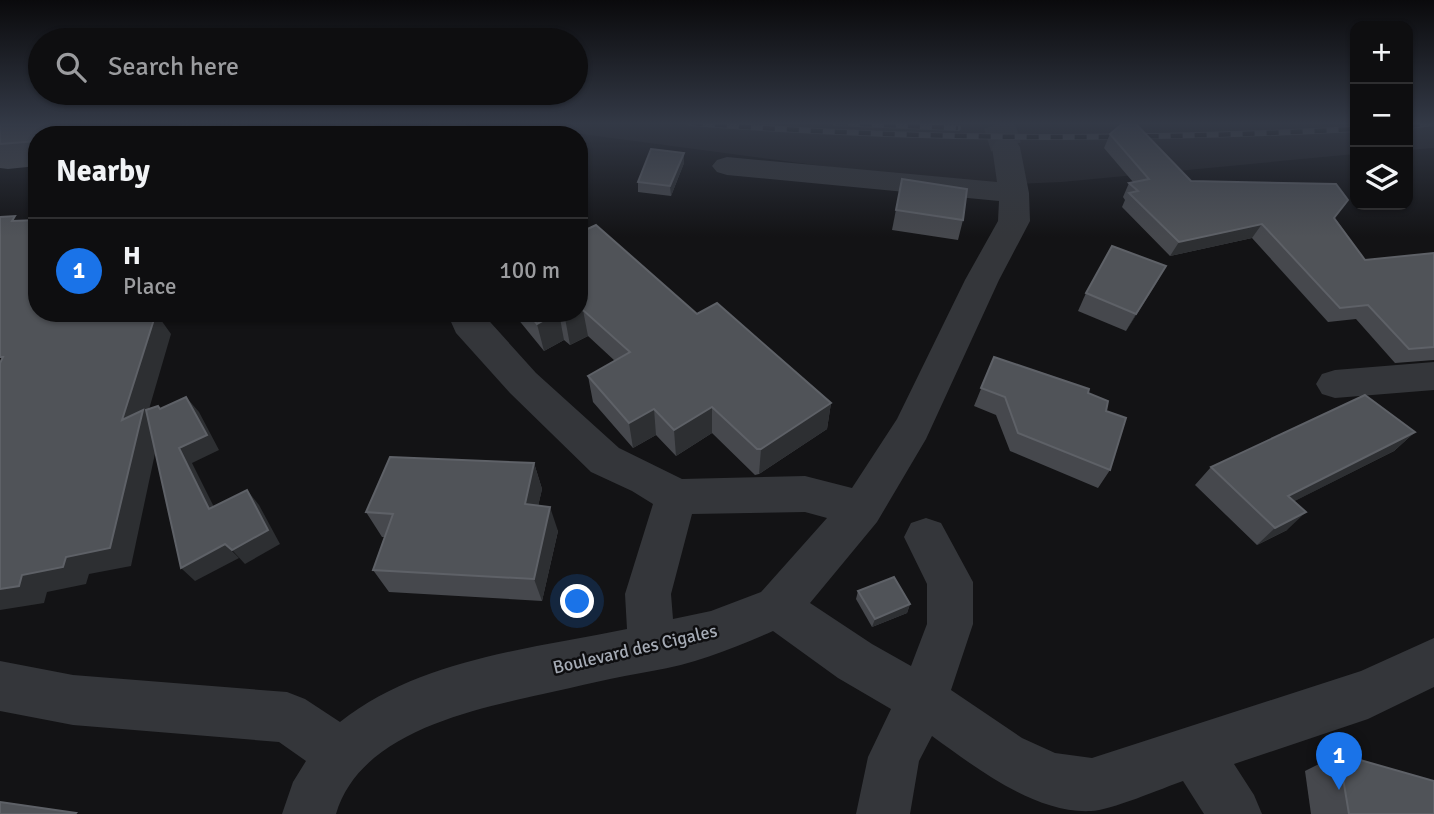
<!DOCTYPE html>
<meta charset="utf-8">
<style>
body{margin:0;font-family:Signika,sans-serif;background:#1c1c1e;color:#f1f3f6}
.controls{position:absolute;right:21px;top:21px;display:grid;overflow:hidden;border-radius:14px;box-shadow:0 2px 5px #0004}
.controls button{width:63px;height:63px;display:grid;place-items:center;padding:0;border:0;border-bottom:2px solid #2e2e30;background:#0e0e10;color:#f1f3f6;font:35px sans-serif}
.you{position:absolute;left:578px;top:602px;width:24px;height:24px;margin:-18px;border:5px solid #fff;border-radius:50%;background:#1a73e8;box-shadow:0 0 0 10px #1a73e833}
.badge{display:grid;place-items:center;width:46px;height:46px;border-radius:50%;background:#1a73e8;color:#fff;font-size:23px;font-weight:700}
.pin{position:absolute;translate:-50% -58px;filter:drop-shadow(0 2px 4px #0008)}
.pin::after{content:'';position:absolute;top:37px;width:24px;height:21px;background:inherit;clip-path:polygon(0 0,100% 0,50% 100%)}
.list{margin:0;padding:0;list-style:none}
h2{display:flex;justify-content:space-between;align-items:center;height:91px;margin:0;padding:0 28px;font-size:30px}
h2 small{font-size:23px;font-weight:400;color:#9b9c9f}
.list li{display:grid;grid-template-columns:46px 1fr auto;gap:21px;align-items:center;box-sizing:border-box;height:105px;padding:0 28px;border-top:2px solid #2e2e30}
.list b{display:block;font-size:26px;white-space:nowrap}
.list p{margin:0;font-size:23px;white-space:nowrap;color:#9b9c9f}
.list em{font-size:23px;font-style:normal;color:#9b9c9f}
.icon{flex:none;width:38px;height:38px;fill:none;stroke:currentColor;stroke-width:2;stroke-linecap:round;stroke-linejoin:round}
.map{position:relative;flex:none;width:1434px;height:814px;overflow:hidden}
.search{position:absolute;background:#0e0e10;box-shadow:0 2px 5px #0004;left:28px;top:28px;width:560px;height:77px;display:flex;align-items:center;gap:18px;box-sizing:border-box;padding:0 24px;border-radius:38px;color:#9b9c9f;font-size:26px}
.panel{position:absolute;background:#0e0e10;box-shadow:0 2px 5px #0004;left:28px;top:126px;width:560px;height:196px;border-radius:28px}
.map>svg:first-child{display:block}
</style>
<div class="map">
<svg width="1434" height="814" viewBox="0 0 1434 814">
<rect width="100%" height="100%" fill="#131315"/>
<g fill="#1f1f22">
<polygon points="498,123 1355,123 1355,154 1062,182 973,186"/>
<polygon points="1408,123 1434,123 1434,148 1408,150"/>
</g>
<g fill="none" stroke-linecap="round" stroke-linejoin="round">
<polyline stroke="#303135" stroke-width="31" stroke-dasharray="31 16" stroke-linecap="butt" points="999,124 1006,147"/>
<g fill="#34363a" fill-rule="evenodd">
<path d="M 334,123 C 352,123 375,118 387,135 C 369,135 346,140 334,123 Z"/>
<path d="M 436,123 L 465,123 L 467,126 C 457,140 432,135 416,135 L 420,129 Z"/>
<path d="M 1006,138 L 1016,141 L 1020,147 L 1029,193 L 1030,221 L 999,280 L 926,439 L 877,522 L 810,603 L 872,644 L 911,666 L 927,624 L 927,584 L 904,537 L 911,523 L 926,518 L 941,523 L 973,582 L 973,624 L 951,690 L 1022,738 L 1055,753 L 1092,758 L 1361,671 L 1434,638 L 1434,687 L 1368,719 L 1234,764 L 1254,795 L 1262,814 L 1204,814 L 1183,781 C 1163,788 1109,811 1091,811 C 1035,814 975,767 932,736 L 919,761 L 910,814 L 856,814 L 868,757 L 891,709 L 838,678 L 773,631 C 734,648 694,664 652,671 C 616,677 579,686 543,694 C 472,710 360,732 336,814 L 282,814 L 293,782 L 306,761 L 279,742 L 73,725 L 0,711 L 0,661 L 73,675 L 287,692 L 305,699 L 340,722 C 420,659 530,649 627,629 L 625,594 L 653,504 L 632,491 L 591,472 L 510,393 L 456,333 L 447,313 L 482,313 L 536,373 L 619,448 L 682,479 L 805,476 L 852,488 L 897,419 L 965,280 L 998,221 L 999,201 L 727,175 L 717,172 L 712,166 L 717,160 L 727,157 L 997,182 L 992,147 L 996,141 ZM 805,512 L 827,518 L 761,592 L 711,611 L 673,619 L 671,594 L 692,514 Z"/>
<polygon points="1434,362 1434,390 1335,398 1322,394 1316,384 1322,374 1335,370"/>
</g>
<defs>
<g id="rail">
<path d="M 691,123 C 913,140 1133,141 1355,129"/>
<polyline points="836,123 958,128"/>
<polyline points="1408,126 1434,123"/>
</g>
</defs>
<use href="#rail" stroke="#474a4f" stroke-width="6"/>
<use href="#rail" stroke="#0e0e10" stroke-width="4.5" stroke-dasharray="12" stroke-linecap="butt"/>
</g>
<g fill="#46484d">
<polygon points="0,123 69,123 68,135 37,135 37,166 8,169 0,168"/>
<polygon points="178,123 249,123 243,128 272,135 205,135 180,127"/>
<polygon points="1110,134 1191,181 1335,218 1365,260 1434,253 1434,360 1395,363 1356,319 1328,322 1252,238 1170,256 1122,207 1125,200 1123,197 1129,183 1133,182 1104,148"/>
<polygon points="684,153 684,163 671,196 638,192 638,182"/>
<polygon points="902,179 963,220 958,240 892,230"/>
<polygon points="579,233 697,314 831,403 827,429 759,474 755,475 712,433 676,456 656,435 633,448 593,402 588,376 615,361 588,336 570,345 564,340 544,351 513,313 579,313"/>
<polygon points="1166,266 1126,331 1078,311 1086,293"/>
<polygon points="994,357 1088,393 1106,411 1110,470 1098,488 1010,451 996,415 974,406"/>
<polygon points="1415,432 1394,451 1294,501 1287,530 1257,545 1195,485 1211,467"/>
<polygon points="534,463 542,489 538,506 558,531 542,601 389,592 373,570 385,537 382,537 366,512"/>
<polygon points="858,591 910,604 907,613 872,627 856,599"/>
<polygon points="1339,754 1434,814 1311,814 1305,771"/>
</g>
<g fill="#2d2f32">
<polygon points="50,123 69,123 68,135 48,135"/>
<polygon points="215,123 249,123 233,135 221,135"/>
<polygon points="684,153 684,163 671,196 670,186"/>
<polygon points="1262,224 1252,238 1170,256 1179,242"/>
<polygon points="1166,266 1156,284 1126,331 1136,314"/>
<polygon points="583,310 588,336 570,345 565,318 575,313 579,313 579,311"/>
<polygon points="65,313 95,313 62,317"/>
<polygon points="156,313 171,334 147,416 160,430 131,566 89,574 86,584 47,592 44,603 0,610 0,589 22,575 66,557 122,420"/>
<polygon points="557,313 559,313 564,340 544,351 537,324"/>
<polygon points="97,314 114,334 94,321"/>
<polygon points="186,397 199,412 219,450 192,463 222,523 209,509 179,448"/>
<polygon points="831,403 827,429 759,474 761,449"/>
<polygon points="712,407 712,433 676,456 674,430"/>
<polygon points="654,409 656,435 633,448 629,423"/>
<polygon points="1415,432 1394,451 1269,514 1288,496"/>
<polygon points="534,463 542,489 533,529 525,504"/>
<polygon points="247,490 259,505 280,544 245,564 232,550"/>
<polygon points="550,507 558,531 542,601 534,579"/>
<polygon points="1306,512 1287,530 1257,545 1275,528"/>
<polygon points="225,544 239,558 195,581 181,568"/>
<polygon points="910,604 907,613 872,627 875,619"/>
</g>
<g fill="#505358" stroke="#5e6167" stroke-width="2">
<polygon points="0,123 50,123 48,135 37,135 37,141 0,144"/>
<polygon points="1123,123 1135,123 1191,181 1336,184 1348,200 1334,218 1365,260 1434,253 1434,347 1409,349 1368,305 1340,308 1262,224 1179,242 1129,193 1138,191 1129,183 1149,179 1110,134"/>
<polygon points="234,125 272,135 221,135"/>
<polygon points="651,149 684,153 670,186 638,182"/>
<polygon points="902,179 967,189 963,220 896,210"/>
<polygon points="15,216 12,221 37,220 37,226 33,230 37,230 37,313 65,313 62,317 97,314 94,321 156,313 122,420 143,410 110,548 66,557 63,567 22,575 19,586 0,589 0,363 3,357 0,357 0,217"/>
<polygon points="596,225 697,314 717,303 831,403 761,449 757,449 712,407 674,430 654,409 629,423 588,376 630,352 583,310 579,311 579,233"/>
<polygon points="1112,246 1166,266 1136,314 1086,293"/>
<polygon points="528,313 557,313 537,324"/>
<polygon points="559,313 575,313 565,318"/>
<polygon points="994,357 1089,389 1088,393 1108,401 1106,411 1126,418 1110,470 1018,433 1005,397 981,388"/>
<polygon points="1365,395 1415,432 1288,496 1306,512 1275,528 1211,467"/>
<polygon points="186,397 207,435 179,448 209,509 247,490 268,530 232,550 225,544 181,568 146,410 158,406 160,409"/>
<polygon points="390,457 534,463 525,504 550,507 534,579 373,570 393,514 366,512"/>
<polygon points="894,577 910,604 875,619 858,591"/>
<polygon points="1339,754 1434,781 1434,814 1349,814"/>
<polygon points="0,802 76,813 75,814 0,814"/>
</g>
<linearGradient id="sky" x2="0" y2="1"><stop stop-color="#0a0a0c"/><stop offset="0.52" stop-color="#333946"/><stop offset="1" stop-color="#333946" stop-opacity="0"/></linearGradient>
<rect width="1434" height="237" fill="url(#sky)"/>
<g text-anchor="middle" stroke-width="5" stroke-linejoin="round" paint-order="stroke">
<g font-size="18" fill="#a5abb5" stroke="#0e0e10">
<text transform="translate(635 649) rotate(-13)" y="6">Boulevard des Cigales</text>
</g>
</g>
</svg>
<div class="controls">
<button>+</button>
<button>−</button>
<button><svg class="icon" aria-label="layers" viewBox="0 0 24 24"><path d="M12 4l9 5-9 5-9-5zM3 14l9 5 9-5"/></svg></button>
</div>
<div class="you"></div>
<div class="pin badge" style="left:1339px;top:790px">1</div>
<div class="search"><svg class="icon" aria-label="search" viewBox="0 0 24 24"><circle cx="10" cy="10" r="6"/><path d="M15 15l6 6"/></svg>Search here</div>
<section class="panel">
<h2>Nearby<small></small></h2>
<ul class="list">
<li><span class="badge">1</span><div><b>H</b><p>Place</p></div><em>100 m</em></li>
</ul>
</section>
</div>
